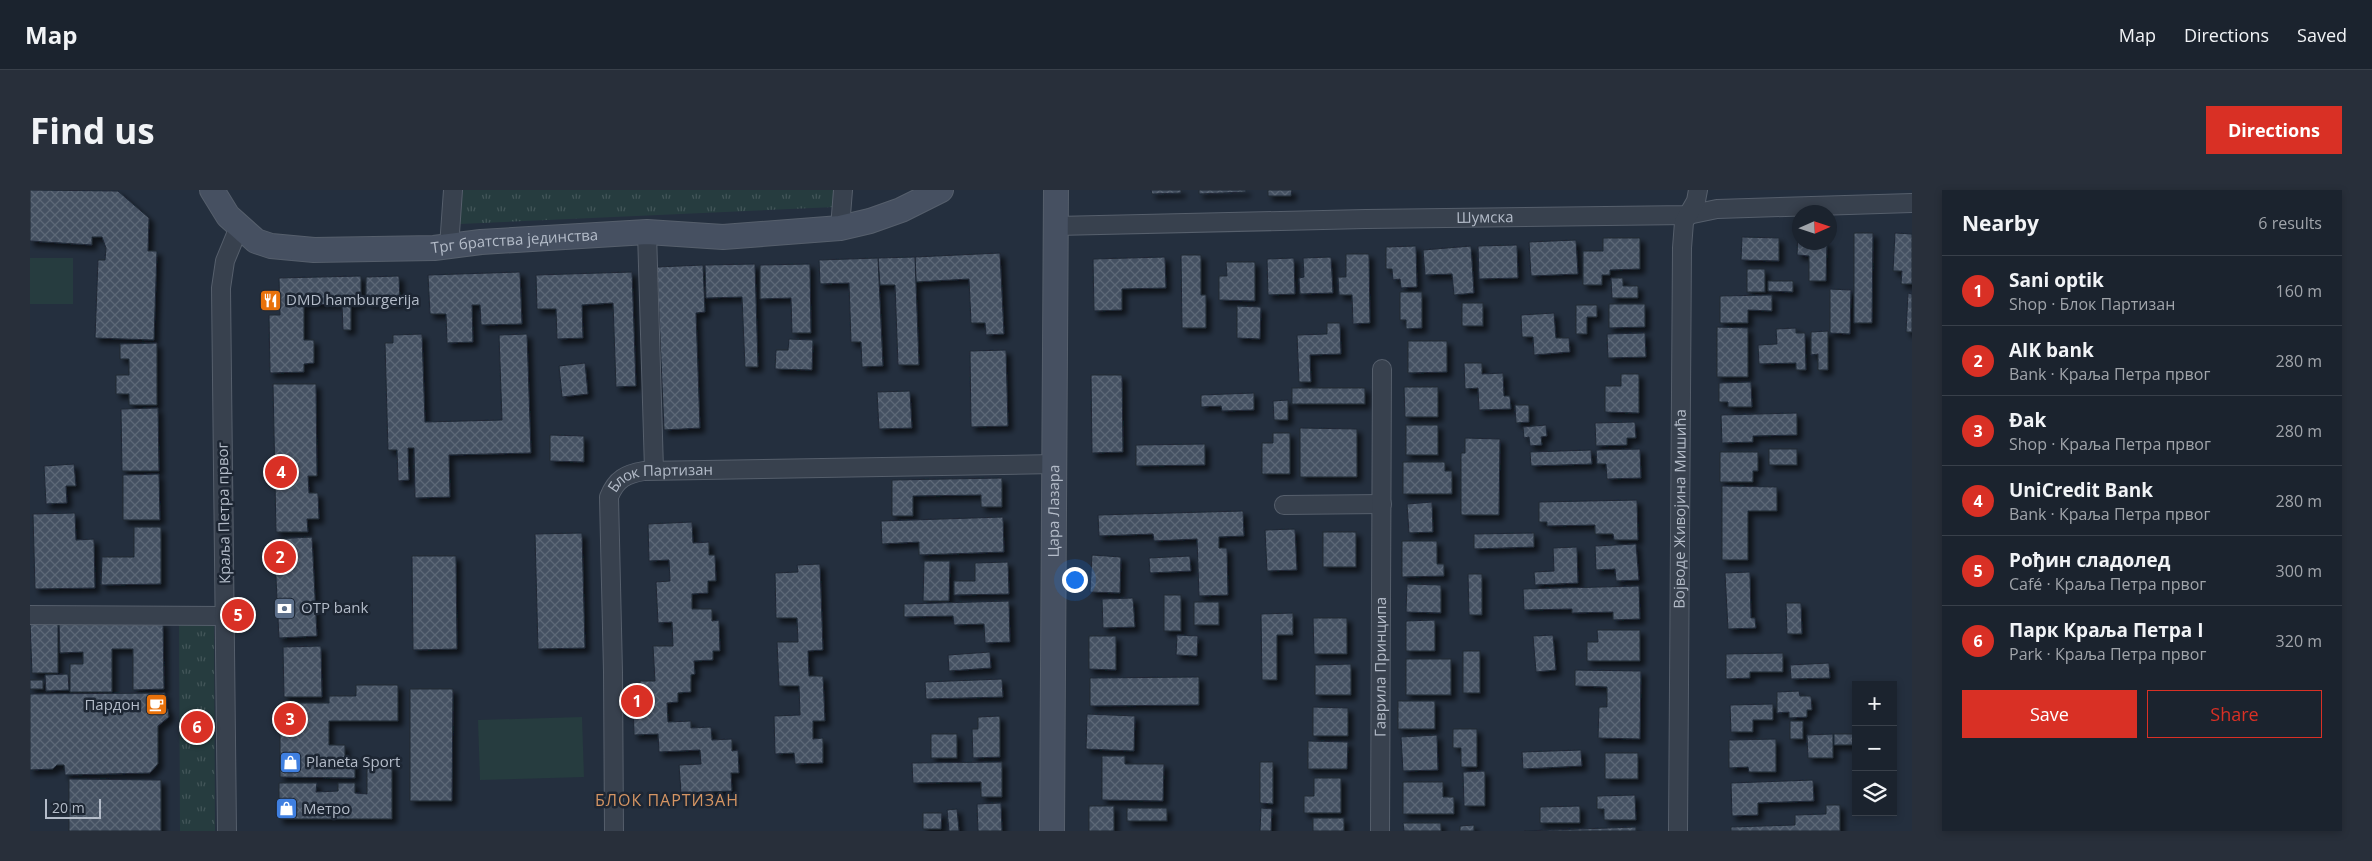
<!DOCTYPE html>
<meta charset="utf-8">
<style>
body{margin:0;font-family:"Open Sans",sans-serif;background:#282f3a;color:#f1f3f6}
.controls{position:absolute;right:15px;bottom:15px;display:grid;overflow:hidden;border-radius:0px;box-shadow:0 2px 8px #0003}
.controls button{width:45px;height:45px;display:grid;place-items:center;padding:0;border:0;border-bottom:1px solid #39404a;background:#1b232e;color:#f1f3f6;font:25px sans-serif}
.compass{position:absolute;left:1762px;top:15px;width:45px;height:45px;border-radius:50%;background:#1b232e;box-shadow:0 2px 8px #0003;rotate:87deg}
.scale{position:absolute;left:15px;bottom:12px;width:56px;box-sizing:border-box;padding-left:5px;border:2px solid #b4bcc9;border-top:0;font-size:14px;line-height:18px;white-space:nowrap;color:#b4bcc9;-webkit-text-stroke:4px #1d2633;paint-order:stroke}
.you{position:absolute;left:1044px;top:389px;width:18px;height:18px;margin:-12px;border:4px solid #fff;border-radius:50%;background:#1a73e8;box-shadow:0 0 0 8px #1a73e833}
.badge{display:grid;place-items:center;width:32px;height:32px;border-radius:50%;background:#d93025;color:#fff;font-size:16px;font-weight:700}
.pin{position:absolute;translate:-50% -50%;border:2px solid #fff;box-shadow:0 1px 5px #0006}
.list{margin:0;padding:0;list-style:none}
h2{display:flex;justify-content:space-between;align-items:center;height:65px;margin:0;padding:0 20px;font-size:21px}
h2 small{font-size:16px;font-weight:400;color:#a0a4aa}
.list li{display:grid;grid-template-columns:32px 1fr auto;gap:15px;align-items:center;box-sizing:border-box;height:70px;padding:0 20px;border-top:1px solid #39404a}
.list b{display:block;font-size:19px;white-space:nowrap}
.list p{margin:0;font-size:16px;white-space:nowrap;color:#a0a4aa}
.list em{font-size:16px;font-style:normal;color:#a0a4aa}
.actions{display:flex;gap:10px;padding:15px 20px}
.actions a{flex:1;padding:11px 0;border:1px solid #d93025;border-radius:0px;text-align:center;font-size:18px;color:#d93025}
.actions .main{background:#d93025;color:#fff}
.icon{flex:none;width:28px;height:28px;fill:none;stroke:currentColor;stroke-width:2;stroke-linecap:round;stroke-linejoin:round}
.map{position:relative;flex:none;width:1882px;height:641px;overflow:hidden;border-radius:0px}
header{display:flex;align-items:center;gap:30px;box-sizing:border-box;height:70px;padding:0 25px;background:#1b232e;border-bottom:1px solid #39404a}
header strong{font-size:24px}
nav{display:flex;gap:28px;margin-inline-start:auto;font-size:18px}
.intro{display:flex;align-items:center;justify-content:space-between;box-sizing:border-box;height:120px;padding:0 30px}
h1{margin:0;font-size:35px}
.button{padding:12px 22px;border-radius:0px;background:#d93025;color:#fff;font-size:18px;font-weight:700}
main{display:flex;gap:30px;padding:0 30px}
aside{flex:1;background:#1b232e;border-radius:0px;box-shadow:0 2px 8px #0003}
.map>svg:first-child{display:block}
</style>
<header>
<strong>Map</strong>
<nav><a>Map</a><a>Directions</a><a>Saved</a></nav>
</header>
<div class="intro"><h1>Find us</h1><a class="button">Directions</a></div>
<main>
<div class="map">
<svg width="1882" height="641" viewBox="0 0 1882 641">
<defs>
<pattern id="park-tufts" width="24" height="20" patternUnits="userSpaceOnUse" patternTransform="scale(1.25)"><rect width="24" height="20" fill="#263c3f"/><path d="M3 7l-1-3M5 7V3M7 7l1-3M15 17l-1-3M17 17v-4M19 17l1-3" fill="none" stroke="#435659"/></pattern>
<pattern id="building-cross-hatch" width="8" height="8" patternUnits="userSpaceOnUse" patternTransform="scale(1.25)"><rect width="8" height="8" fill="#455162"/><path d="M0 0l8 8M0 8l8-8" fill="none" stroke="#5d6877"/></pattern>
<filter id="shadow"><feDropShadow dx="4.5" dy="4.5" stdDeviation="2.5" flood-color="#0009"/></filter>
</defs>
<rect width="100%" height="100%" fill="#242f3e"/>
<g fill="#263c3f">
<rect x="0" y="68" width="43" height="46"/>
<polygon points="552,527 554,587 450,590 448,530"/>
</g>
<g fill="url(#park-tufts)">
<polygon points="433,0 805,0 805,17 430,34"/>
<polygon points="149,433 184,433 185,641 150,641"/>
</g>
<g fill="url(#building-cross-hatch)" stroke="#1f2835" filter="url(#shadow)">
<polygon points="0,0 88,1 119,28 118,61 127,61 124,150 65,148 68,70 75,70 76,58 72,47 62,47 62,55 0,51"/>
<polygon points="1121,0 1151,0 1151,3 1122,4"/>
<polygon points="1169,0 1216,0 1216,2 1169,4"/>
<polygon points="1238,0 1262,0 1261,6 1238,6"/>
<polygon points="1768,43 1770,43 1770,52 1797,52 1796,91 1779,91 1779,66 1767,65"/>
<polygon points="1824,43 1843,43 1842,133 1824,133"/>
<polygon points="1865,43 1882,44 1882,94 1871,94 1872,81 1863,81"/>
<polygon points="1712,47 1749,48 1749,71 1711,70"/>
<polygon points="1573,48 1610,48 1610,79 1580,80 1580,85 1572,85 1572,95 1553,95 1553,61 1573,61"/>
<polygon points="1546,50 1548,84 1501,86 1499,52"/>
<polygon points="1487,55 1488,88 1449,89 1448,56"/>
<polygon points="1386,56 1387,97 1371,98 1370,89 1363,90 1362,79 1356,79 1356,57"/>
<polygon points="1441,56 1444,103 1424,105 1422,84 1395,85 1393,60"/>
<polygon points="970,63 974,144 956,145 955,133 941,133 939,89 886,92 885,67"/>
<polygon points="1316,64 1339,64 1340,133 1323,134 1322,105 1309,105 1308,87 1316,87"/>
<polygon points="1151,65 1171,65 1171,105 1176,105 1176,138 1152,138"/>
<polygon points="885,67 889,175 868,175 865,95 850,95 848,68"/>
<polygon points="1135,67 1136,98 1092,99 1092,120 1064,121 1063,69"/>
<polygon points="1301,67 1303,103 1270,104 1269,88 1274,87 1273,68"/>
<polygon points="848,68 853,176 832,177 831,152 821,152 819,93 790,94 789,70"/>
<polygon points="1264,68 1265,104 1238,105 1237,69"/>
<polygon points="1196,72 1225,72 1225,111 1189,110 1189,86 1197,86"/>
<polygon points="725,74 728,177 715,177 712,107 676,108 675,75"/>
<polygon points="780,74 781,143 762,143 761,108 730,109 730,75"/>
<polygon points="673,75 675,122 666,123 670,238 634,240 627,77"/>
<rect x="1717" y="79" width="18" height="23"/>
<polygon points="490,82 492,134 451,135 450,115 442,115 443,152 417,153 416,124 400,124 398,85"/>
<polygon points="602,82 606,196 586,197 583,113 552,115 553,148 527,149 526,119 507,119 506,85"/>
<polygon points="331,86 331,114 321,115 321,140 313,140 312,114 274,115 274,150 284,150 284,173 274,174 274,182 240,183 239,125 250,125 249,88"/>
<polygon points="369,86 370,113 336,114 336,87"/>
<polygon points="1581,88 1593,88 1593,96 1608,96 1608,108 1582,108"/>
<polygon points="1738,91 1763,91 1763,102 1738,101"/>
<polygon points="1800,99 1821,100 1820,144 1800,143"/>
<polygon points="1370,102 1392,102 1392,138 1376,139 1376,130 1370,130"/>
<polygon points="1878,103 1882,104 1882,142 1876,142"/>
<polygon points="1742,105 1742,121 1718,120 1718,133 1690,133 1690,106"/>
<rect x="1432" y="113" width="21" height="23"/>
<polygon points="1579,114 1615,114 1615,137 1579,138"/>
<polygon points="1546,115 1567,115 1567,127 1557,127 1557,144 1546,144"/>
<polygon points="1207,116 1231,117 1230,149 1207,148"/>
<polygon points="1524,123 1526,148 1539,148 1540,162 1504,165 1503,147 1492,147 1491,125"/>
<polygon points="1297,133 1310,133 1311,164 1280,165 1281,192 1269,192 1267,145 1297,144"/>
<polygon points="1687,137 1718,138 1718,187 1687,187"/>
<polygon points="1766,138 1766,143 1775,143 1776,180 1766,180 1766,173 1729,174 1728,155 1747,154 1746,139"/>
<polygon points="1798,141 1798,180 1788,180 1788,164 1781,165 1781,142"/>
<polygon points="1615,143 1616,167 1578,168 1577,144"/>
<polygon points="392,144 395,232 472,230 469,145 497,144 501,263 419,265 420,307 385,308 384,258 378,258 379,290 368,291 367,260 358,260 355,153 363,153 363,145"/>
<polygon points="759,149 783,150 782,180 745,179 746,160 758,160"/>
<polygon points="1378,151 1417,151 1417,182 1378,183"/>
<polygon points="127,153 127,215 99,215 99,204 86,204 86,185 99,185 99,169 90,169 90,154"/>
<polygon points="976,160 978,236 941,237 940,161"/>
<polygon points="555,173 558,204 532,207 529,176"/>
<polygon points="1434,173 1452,173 1452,184 1473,183 1474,206 1480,206 1481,219 1449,220 1448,198 1435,199"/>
<polygon points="1591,184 1609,184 1609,223 1575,222 1575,196 1591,196"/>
<polygon points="1061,185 1092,185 1093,262 1062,263"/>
<polygon points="1721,192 1722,217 1698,217 1698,212 1689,212 1689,193"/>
<polygon points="243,194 286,194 287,286 278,286 279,303 288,303 289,329 277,329 278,342 246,342"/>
<polygon points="1374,197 1408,197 1408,227 1375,227"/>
<rect x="1262" y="198" width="73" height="16"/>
<polygon points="880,201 882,238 849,239 847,202"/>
<polygon points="1224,203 1224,220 1192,221 1191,216 1171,217 1171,205"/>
<polygon points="1258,210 1258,230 1244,230 1243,211"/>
<polygon points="1485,215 1499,215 1499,232 1486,233"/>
<polygon points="128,218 129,281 92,281 91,219"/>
<polygon points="1767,223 1767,245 1723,246 1723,252 1692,253 1691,225"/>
<polygon points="1605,232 1606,248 1597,248 1597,255 1566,256 1565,233"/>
<rect x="1376" y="235" width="32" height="30"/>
<polygon points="1516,235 1517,246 1511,247 1512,255 1500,256 1499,247 1494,248 1493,237"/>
<polygon points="1270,238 1327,239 1327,287 1270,287"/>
<polygon points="1243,243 1260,243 1260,284 1232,284 1232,253 1243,253"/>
<polygon points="520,245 554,246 554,272 520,271"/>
<polygon points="1435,248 1470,249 1469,325 1431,325 1431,263 1435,263"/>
<polygon points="1175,254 1175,275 1106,276 1106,255"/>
<polygon points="1610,259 1611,288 1577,289 1576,274 1567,274 1566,260"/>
<rect x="1739" y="259" width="28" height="16"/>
<polygon points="1561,260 1562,274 1501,276 1500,262"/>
<polygon points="1690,262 1728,262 1728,281 1723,281 1723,292 1690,292"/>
<polygon points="1373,272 1415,272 1415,281 1422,281 1422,304 1373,304"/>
<polygon points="44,274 46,296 36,296 37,313 16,314 14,276"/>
<polygon points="129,284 130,330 93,330 93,285"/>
<polygon points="972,288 972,317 951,317 951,305 883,306 883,326 862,326 862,290"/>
<polygon points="1692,296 1747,297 1747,321 1718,321 1718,370 1692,370"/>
<polygon points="1607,310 1608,350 1584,350 1583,344 1565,344 1565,335 1517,336 1517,332 1509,332 1509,312"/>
<polygon points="1402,312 1403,342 1379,343 1377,314"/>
<polygon points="1213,321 1214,346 1189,347 1189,358 1197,358 1198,405 1169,406 1167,349 1124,351 1123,344 1069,346 1068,325"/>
<polygon points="45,323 46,350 64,349 65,398 5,399 3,324"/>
<polygon points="973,327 974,362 889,365 889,352 852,354 851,331"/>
<polygon points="662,332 663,353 679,352 679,365 685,365 686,391 678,391 678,403 662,404 662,419 682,419 682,431 689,430 690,461 683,461 683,470 664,471 665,484 661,485 661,502 648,503 648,512 637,513 638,532 661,531 661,538 681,537 682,550 702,549 702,561 708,560 709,583 701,583 702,601 651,603 649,575 671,574 670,560 629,562 628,544 604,545 603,507 610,507 610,491 625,491 623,456 643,456 642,432 628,433 626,392 640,391 639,370 619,371 618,334"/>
<polygon points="104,337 131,337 131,394 71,395 72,367 104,367"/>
<polygon points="1265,339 1267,380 1237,381 1235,340"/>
<rect x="1293" y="342" width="33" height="35"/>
<polygon points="552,343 555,458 508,459 505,344"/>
<polygon points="1504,343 1504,357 1444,359 1444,344"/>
<polygon points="282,347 287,446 249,448 244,349"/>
<polygon points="1372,351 1407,351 1407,374 1414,374 1414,386 1372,387"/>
<polygon points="1606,354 1609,390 1586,391 1585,379 1566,380 1565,356"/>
<polygon points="1547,357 1548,393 1505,395 1504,382 1524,381 1523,358"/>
<polygon points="1062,365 1091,367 1090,403 1060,402"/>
<polygon points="382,366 426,366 427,459 383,460"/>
<polygon points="1160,366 1161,381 1120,383 1119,368"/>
<polygon points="894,371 920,371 919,411 893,411"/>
<polygon points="978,372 979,404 924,405 924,391 945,391 945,373"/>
<polygon points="790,374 793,460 778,461 779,486 793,486 795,531 783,531 783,549 793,548 793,573 765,574 764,563 745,564 744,526 770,525 769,496 749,496 747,452 768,452 767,428 746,428 745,383 768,382 767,375"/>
<polygon points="1720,382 1721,428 1725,428 1726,438 1698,439 1695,383"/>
<polygon points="1438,384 1452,384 1452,425 1439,425"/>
<polygon points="1377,394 1411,395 1411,423 1376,422"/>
<polygon points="1609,396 1610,429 1583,430 1583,422 1542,423 1542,419 1494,420 1493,399"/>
<rect x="1134" y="405" width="17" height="36"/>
<polygon points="1103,408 1105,437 1073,438 1072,409"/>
<polygon points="979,411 980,452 955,453 954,434 924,435 923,426 874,427 874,414"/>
<rect x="1164" y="412" width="25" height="23"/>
<polygon points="1756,413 1771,413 1772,444 1757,444"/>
<polygon points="1263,423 1263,445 1247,445 1247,490 1232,490 1231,424"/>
<polygon points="1283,428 1317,428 1317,464 1284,464"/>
<polygon points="1405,430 1405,461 1376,461 1376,431"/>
<polygon points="0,432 28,432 28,483 2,483"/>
<polygon points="133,432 134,499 103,500 103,459 82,459 82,502 40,502 40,474 53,474 53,462 30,463 29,433"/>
<polygon points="1567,440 1610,440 1610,471 1557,471 1557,452 1568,452"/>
<polygon points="1147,445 1168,446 1167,466 1146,465"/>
<polygon points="1523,445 1526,480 1506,482 1503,446"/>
<polygon points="1059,446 1086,446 1086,480 1059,479"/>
<polygon points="291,456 292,507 254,507 253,457"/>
<rect x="1433" y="461" width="17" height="42"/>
<polygon points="960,462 961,478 919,481 918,465"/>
<polygon points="1753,463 1753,482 1720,482 1720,488 1696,489 1696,464"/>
<rect x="1376" y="469" width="45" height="36"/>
<polygon points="1799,473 1800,488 1761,489 1760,475"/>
<polygon points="1321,474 1321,505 1285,505 1285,475"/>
<polygon points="1545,480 1611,481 1610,549 1568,548 1569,517 1577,517 1577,497 1545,496"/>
<polygon points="38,484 39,500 16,501 15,485"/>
<polygon points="1169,487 1169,515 1060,516 1060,488"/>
<polygon points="972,489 973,507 896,509 895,492"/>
<rect x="0" y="490" width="13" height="9"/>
<polygon points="326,495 368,495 368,531 299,531 299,555 315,555 315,568 325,568 325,588 250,587 250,513 299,513 299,506 326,506"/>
<polygon points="380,499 423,499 422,611 380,611"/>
<polygon points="1769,501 1770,506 1781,506 1782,520 1777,520 1777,527 1759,528 1759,522 1747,523 1747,502"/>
<polygon points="135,503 135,516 138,519 139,527 128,536 128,574 120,583 35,585 34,575 27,575 23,579 0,580 0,504"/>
<rect x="1368" y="511" width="37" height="28"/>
<polygon points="1743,514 1743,530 1723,530 1723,542 1701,542 1700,515"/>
<polygon points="1283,517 1318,518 1318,546 1283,546"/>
<polygon points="1057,524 1105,526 1104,561 1056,559"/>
<polygon points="970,526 970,567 943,568 942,539 948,539 948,527"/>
<rect x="1760" y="531" width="13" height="18"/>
<polygon points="1423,539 1447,539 1447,577 1431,577 1431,558 1423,558"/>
<rect x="901" y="544" width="26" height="24"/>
<polygon points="1803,544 1803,568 1778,568 1777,545"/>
<rect x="1804" y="544" width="22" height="11"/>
<polygon points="1407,545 1408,580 1373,581 1371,547"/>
<polygon points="1746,549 1746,582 1719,582 1718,577 1699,578 1699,550"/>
<polygon points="1278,551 1318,552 1317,579 1278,579"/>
<polygon points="1551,560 1552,576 1493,579 1492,562"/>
<rect x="1575" y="563" width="33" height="26"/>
<polygon points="1072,566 1095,566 1095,574 1134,574 1133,611 1072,610"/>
<polygon points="972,572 972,607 951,607 951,592 883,593 882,573"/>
<polygon points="1230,572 1243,572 1243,614 1230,613"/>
<polygon points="337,575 362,575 362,629 249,629 249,593 287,593 286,602 308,601 308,593 325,593 325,603 337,604"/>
<polygon points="1455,581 1455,616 1434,616 1433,582"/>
<polygon points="1284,588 1311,588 1311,623 1274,623 1274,606 1284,606"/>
<polygon points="39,589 131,590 131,641 39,641"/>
<polygon points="1783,590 1784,611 1728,613 1728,625 1702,626 1701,593"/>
<polygon points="1373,592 1413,592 1413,607 1424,607 1424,624 1373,624"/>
<polygon points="1605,605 1606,630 1574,630 1574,619 1567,619 1567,606"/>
<polygon points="971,613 972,641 948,641 947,614"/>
<polygon points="1796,615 1810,615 1810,641 1701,641 1701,637 1765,635 1765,625 1796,624"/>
<rect x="1059" y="616" width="25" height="25"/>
<polygon points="1550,616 1550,633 1510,633 1510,617"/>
<rect x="1097" y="618" width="40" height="13"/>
<polygon points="1231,618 1242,619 1241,641 1230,641"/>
<polygon points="927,619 929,641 919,641 917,620"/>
<polygon points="893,623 912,623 911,639 893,639"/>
<rect x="1283" y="628" width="31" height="13"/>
<polygon points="1373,633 1411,633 1411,641 1374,641"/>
<polygon points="1444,635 1444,641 1430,641 1430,636"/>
<polygon points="1606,637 1606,641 1494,641"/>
</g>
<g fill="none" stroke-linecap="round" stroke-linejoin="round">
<defs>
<g id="street">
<path id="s1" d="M 1026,36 L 1336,29 L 1658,25 L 1687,19 L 1882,13"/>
<polyline points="810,38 813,0"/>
<polyline points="617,42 624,280"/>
<polyline points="419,57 423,0"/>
<polyline points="1254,315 1352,314"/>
<polyline points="0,425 195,426"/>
<polyline points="197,641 191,98 195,71 209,37"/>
<path id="s2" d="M 584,641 L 583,482 L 579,307 C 586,289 596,284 614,281 L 1025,274"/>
<path id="s3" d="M 1350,641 L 1352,179"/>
<path id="s4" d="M 1648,641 L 1652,58 L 1654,32 L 1666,11 L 1668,0"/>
</g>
<g id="secondary">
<path id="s5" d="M 182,0 L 198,26 L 226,51 L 241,56 L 284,60 L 404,58 L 451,52 L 617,42 L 693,47 L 810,38 L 840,31 L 871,20 L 911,0"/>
<path id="s6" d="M 1022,641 L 1026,0"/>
</g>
</defs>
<use href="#street" stroke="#565f6c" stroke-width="20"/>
<use href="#secondary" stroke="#565f6c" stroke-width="26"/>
<use href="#street" stroke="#38414e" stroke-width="18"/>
<use href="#secondary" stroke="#465061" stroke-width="24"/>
</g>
<defs>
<symbol id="restaurant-square" viewBox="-11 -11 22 22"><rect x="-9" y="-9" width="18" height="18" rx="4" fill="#e8710a" stroke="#1d2633"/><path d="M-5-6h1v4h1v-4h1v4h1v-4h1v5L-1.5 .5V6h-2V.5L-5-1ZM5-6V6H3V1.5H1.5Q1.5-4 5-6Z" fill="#fff"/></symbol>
<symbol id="bank-square" viewBox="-11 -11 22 22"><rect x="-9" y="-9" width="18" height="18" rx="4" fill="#5c6f8a" stroke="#1d2633"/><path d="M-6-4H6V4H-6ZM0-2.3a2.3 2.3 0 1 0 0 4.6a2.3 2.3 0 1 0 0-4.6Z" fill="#fff"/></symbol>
<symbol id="cafe-square" viewBox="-11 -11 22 22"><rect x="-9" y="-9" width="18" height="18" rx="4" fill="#e8710a" stroke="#1d2633"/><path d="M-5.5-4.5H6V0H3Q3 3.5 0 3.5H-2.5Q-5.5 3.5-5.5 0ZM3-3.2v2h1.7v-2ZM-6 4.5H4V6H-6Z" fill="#fff"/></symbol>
<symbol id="shop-square" viewBox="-11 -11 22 22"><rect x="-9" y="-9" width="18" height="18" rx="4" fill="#3f7fe0" stroke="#1d2633"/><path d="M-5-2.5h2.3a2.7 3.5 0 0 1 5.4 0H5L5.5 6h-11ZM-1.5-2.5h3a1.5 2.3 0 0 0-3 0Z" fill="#fff"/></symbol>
</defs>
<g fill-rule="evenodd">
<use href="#restaurant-square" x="228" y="98" width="25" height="25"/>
<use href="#bank-square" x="242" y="406" width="25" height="25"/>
<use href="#cafe-square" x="114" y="502" width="25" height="25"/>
<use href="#shop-square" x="248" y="560" width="25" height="25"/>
<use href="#shop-square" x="244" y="606" width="25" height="25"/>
</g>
<g text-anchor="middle" stroke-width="5" stroke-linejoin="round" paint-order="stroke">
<g font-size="15" fill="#b4bcc9" stroke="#1d2633">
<text dy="5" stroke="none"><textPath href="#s1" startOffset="429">Шумска</textPath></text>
<text dy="5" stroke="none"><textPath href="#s5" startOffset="328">Трг братства јединства</textPath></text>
<text dy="5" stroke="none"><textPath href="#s2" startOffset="395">Блок Партизан</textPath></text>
<text dy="5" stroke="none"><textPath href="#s4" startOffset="322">Војводе Живојина Мишића</textPath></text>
<text dy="5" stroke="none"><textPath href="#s6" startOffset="320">Цара Лазара</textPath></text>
<text transform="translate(194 323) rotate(-91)" y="5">Краља Петра првог</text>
<text dy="5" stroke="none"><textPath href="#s3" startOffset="164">Гаврила Принципа</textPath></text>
</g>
<g font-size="15" fill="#b4bcc9" stroke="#1d2633" text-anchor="start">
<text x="256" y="115">DMD hamburgerija</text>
<text x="271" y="423">OTP bank</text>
<text x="110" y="520" text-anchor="end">Пардон</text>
<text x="276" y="577">Planeta Sport</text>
<text x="273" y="624">Метро</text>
</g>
<g font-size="16" letter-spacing="1" fill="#d59563" stroke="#1d2633">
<text x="637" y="616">БЛОК ПАРТИЗАН</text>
</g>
</g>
</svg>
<div class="controls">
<button>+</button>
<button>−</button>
<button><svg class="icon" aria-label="layers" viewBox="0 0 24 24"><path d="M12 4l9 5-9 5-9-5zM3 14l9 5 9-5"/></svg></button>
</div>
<svg class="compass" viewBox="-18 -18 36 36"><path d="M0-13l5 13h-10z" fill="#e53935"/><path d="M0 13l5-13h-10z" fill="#a0a4aa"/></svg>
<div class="scale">20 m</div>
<div class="you"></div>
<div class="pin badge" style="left:607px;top:511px">1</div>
<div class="pin badge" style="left:250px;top:367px">2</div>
<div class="pin badge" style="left:260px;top:529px">3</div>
<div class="pin badge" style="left:251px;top:282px">4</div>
<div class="pin badge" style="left:208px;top:425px">5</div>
<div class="pin badge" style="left:167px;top:537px">6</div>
</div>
<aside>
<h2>Nearby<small>6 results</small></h2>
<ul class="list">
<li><span class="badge">1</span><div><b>Sani optik</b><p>Shop · Блок Партизан</p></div><em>160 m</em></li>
<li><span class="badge">2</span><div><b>AIK bank</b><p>Bank · Краља Петра првог</p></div><em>280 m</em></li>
<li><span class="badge">3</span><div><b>Đak</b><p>Shop · Краља Петра првог</p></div><em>280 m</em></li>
<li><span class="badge">4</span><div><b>UniCredit Bank</b><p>Bank · Краља Петра првог</p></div><em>280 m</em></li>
<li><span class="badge">5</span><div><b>Рођин сладолед</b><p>Café · Краља Петра првог</p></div><em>300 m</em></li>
<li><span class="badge">6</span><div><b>Парк Краља Петра I</b><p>Park · Краља Петра првог</p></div><em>320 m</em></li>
</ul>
<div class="actions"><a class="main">Save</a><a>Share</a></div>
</aside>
</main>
